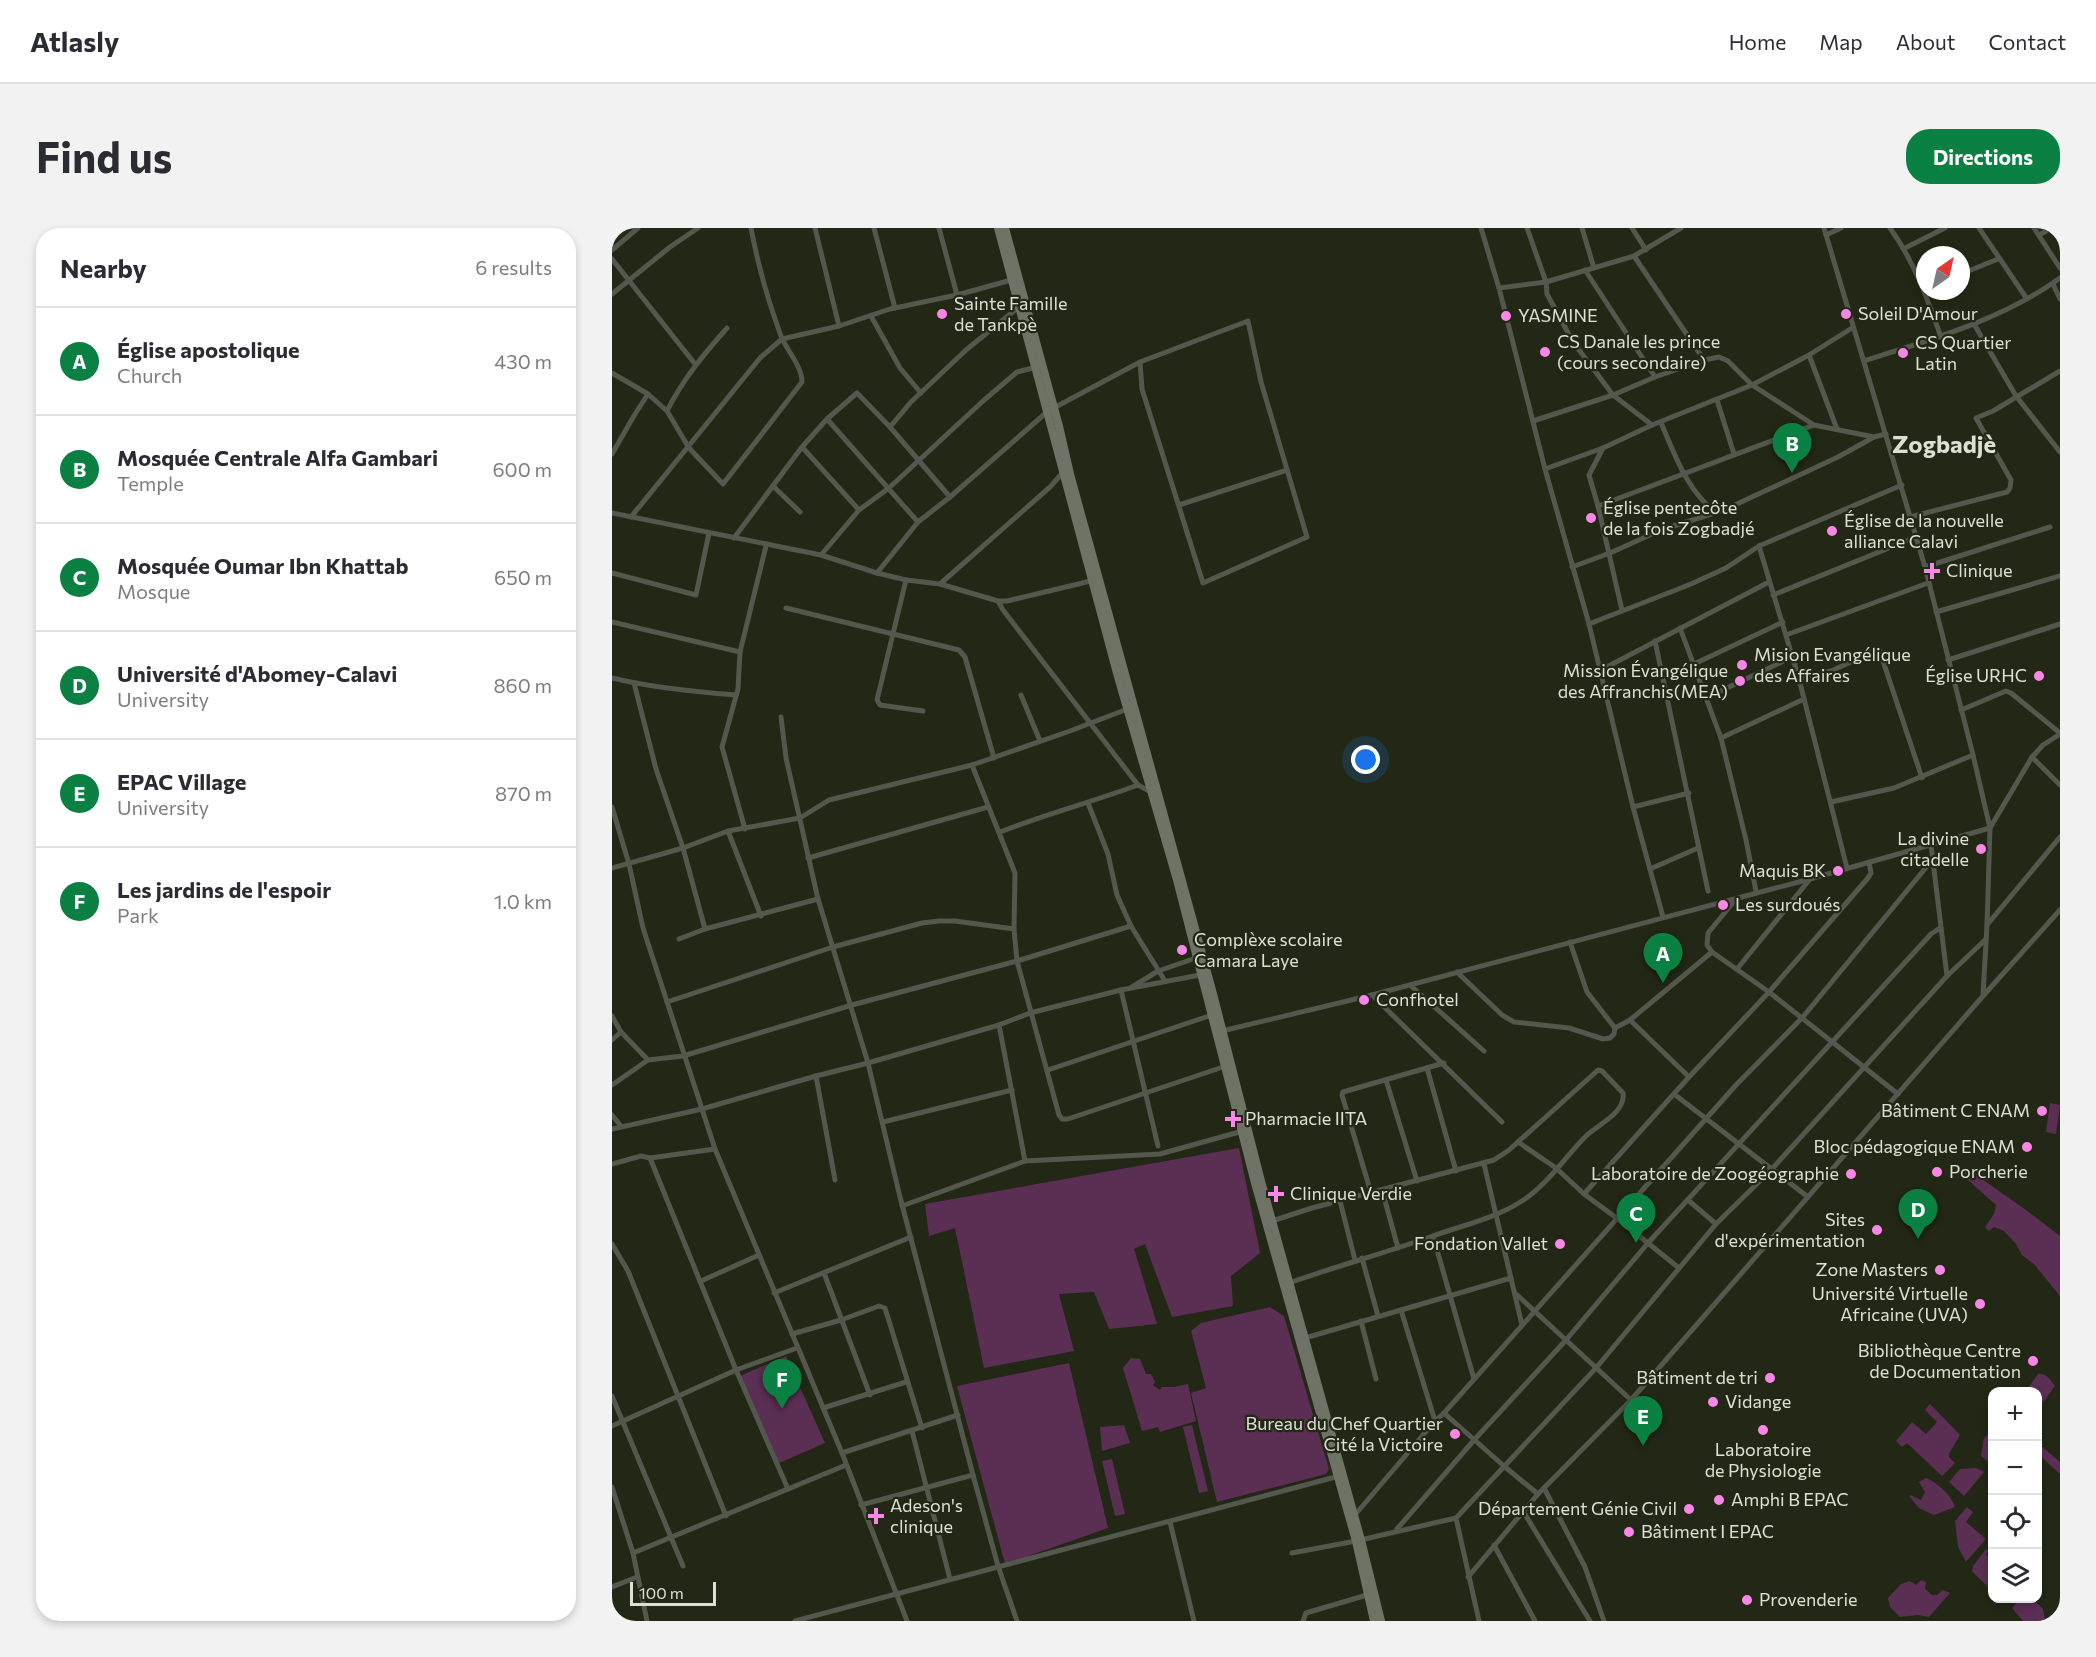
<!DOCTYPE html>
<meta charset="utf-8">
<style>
body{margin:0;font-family:Commissioner,sans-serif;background:#f2f2f3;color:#2b2b33}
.controls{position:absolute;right:18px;bottom:18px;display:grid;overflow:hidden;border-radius:12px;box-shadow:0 3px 9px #0003}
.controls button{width:54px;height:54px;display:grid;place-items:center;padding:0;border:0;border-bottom:2px solid #e1e1e2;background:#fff;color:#2b2b33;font:30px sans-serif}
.compass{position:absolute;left:1304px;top:18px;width:54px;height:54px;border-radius:50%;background:#fff;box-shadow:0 3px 9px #0003;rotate:34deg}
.scale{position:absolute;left:18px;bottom:15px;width:86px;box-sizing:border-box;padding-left:6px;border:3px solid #dce0d4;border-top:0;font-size:16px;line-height:21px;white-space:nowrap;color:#dce0d4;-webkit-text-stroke:4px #222815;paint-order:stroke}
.you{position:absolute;left:754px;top:532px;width:21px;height:21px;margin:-15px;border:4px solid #fff;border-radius:50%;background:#1a73e8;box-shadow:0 0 0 9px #1a73e833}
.badge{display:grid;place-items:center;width:39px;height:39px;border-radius:50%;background:#0b8043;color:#fff;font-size:20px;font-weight:700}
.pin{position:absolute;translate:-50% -50px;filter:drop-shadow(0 2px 3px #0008)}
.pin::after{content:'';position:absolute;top:32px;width:21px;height:18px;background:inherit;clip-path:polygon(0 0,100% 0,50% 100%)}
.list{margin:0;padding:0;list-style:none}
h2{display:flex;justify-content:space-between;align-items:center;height:78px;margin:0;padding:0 24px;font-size:26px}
h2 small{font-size:20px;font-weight:400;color:#7c7c81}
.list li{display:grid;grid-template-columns:39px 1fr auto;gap:18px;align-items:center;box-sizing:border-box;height:108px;padding:0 24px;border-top:2px solid #e1e1e2}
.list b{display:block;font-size:22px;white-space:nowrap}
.list p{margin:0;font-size:20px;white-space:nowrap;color:#7c7c81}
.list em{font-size:20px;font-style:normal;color:#7c7c81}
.icon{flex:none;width:33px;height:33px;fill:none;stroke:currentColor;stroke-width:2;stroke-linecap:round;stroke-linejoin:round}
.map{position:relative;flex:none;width:1448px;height:1393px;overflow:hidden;border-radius:24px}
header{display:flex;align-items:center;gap:36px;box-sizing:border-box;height:84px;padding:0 30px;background:#fff;border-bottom:2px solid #e1e1e2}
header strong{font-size:28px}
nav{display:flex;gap:33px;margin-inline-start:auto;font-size:21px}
.intro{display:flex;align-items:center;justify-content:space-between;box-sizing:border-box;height:144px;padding:0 36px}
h1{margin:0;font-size:42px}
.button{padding:15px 27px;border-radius:24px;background:#0b8043;color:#fff;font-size:21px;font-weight:700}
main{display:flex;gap:36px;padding:0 36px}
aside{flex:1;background:#fff;border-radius:24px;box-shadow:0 3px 9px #0003}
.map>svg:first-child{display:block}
</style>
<header>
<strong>Atlasly</strong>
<nav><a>Home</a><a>Map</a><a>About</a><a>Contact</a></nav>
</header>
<div class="intro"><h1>Find us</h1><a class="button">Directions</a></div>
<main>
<aside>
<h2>Nearby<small>6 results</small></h2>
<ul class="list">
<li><span class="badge">A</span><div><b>Église apostolique</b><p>Church</p></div><em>430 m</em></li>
<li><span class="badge">B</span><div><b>Mosquée Centrale Alfa Gambari</b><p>Temple</p></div><em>600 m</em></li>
<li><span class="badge">C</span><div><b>Mosquée Oumar Ibn Khattab</b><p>Mosque</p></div><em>650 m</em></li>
<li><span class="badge">D</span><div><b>Université d'Abomey-Calavi</b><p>University</p></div><em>860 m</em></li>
<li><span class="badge">E</span><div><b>EPAC Village</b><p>University</p></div><em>870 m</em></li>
<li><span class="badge">F</span><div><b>Les jardins de l'espoir</b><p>Park</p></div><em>1.0 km</em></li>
</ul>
</aside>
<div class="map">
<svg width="1448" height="1393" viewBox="0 0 1448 1393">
<rect width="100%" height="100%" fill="#222815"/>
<g fill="#5b2e54">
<polygon points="1438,875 1448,877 1444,906 1434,904"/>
<polygon points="627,920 648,1025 619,1048 621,1078 560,1089 533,1016 522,1021 545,1096 497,1101 482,1064 447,1066 462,1123 372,1140 343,1000 317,1008 313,976"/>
<polygon points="1353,939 1414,982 1448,1008 1448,1068 1422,1036 1410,1027 1404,1016 1392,1003 1382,999 1377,1003 1373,999 1382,986 1384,977 1346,943"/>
<polygon points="658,1079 672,1088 717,1241 714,1246 605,1274 579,1165 594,1160 579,1103 589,1095"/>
<polygon points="174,1128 213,1215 167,1235 128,1148"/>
<polygon points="519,1130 528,1131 534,1146 539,1146 543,1154 541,1157 548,1162 550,1159 562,1159 576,1156 584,1193 548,1204 546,1199 530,1203 511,1140"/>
<polygon points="457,1135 496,1300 393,1336 345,1158"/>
<path d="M 1426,1146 C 1435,1145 1438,1151 1443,1158 L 1429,1177 L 1426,1174 L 1426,1164 L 1414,1163 Z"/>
<polygon points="1318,1176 1348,1207 1337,1226 1337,1229 1343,1235 1330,1248 1295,1215 1290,1219 1284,1213 1300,1194 1314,1206 1325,1194 1313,1182"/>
<polygon points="512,1197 518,1215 490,1223 488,1199"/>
<polygon points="580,1197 596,1263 587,1265 571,1199"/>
<polygon points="1377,1206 1380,1208 1380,1233 1378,1235 1369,1228 1372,1210"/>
<polygon points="1428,1217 1448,1234 1448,1246 1426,1226 1426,1220"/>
<polygon points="500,1231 513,1286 503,1288 490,1233"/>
<polygon points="1364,1240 1372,1244 1352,1268 1337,1254 1348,1241"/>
<path d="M 1314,1250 C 1326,1255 1340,1268 1343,1279 L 1322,1287 L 1307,1280 L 1298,1269 L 1298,1267 L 1309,1272 L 1313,1264 L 1307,1254 Z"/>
<polygon points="1355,1279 1361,1284 1354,1294 1374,1311 1354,1334 1346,1319 1343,1293"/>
<polygon points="1374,1321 1377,1323 1374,1326 1380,1332 1380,1363 1360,1343 1361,1338"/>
<polygon points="1309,1352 1314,1354 1313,1361 1320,1367 1325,1367 1331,1362 1338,1365 1317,1389 1306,1387 1288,1389 1278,1379 1276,1370 1289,1356 1298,1353 1304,1357"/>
<polygon points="1408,1371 1421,1371 1431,1381 1433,1393 1411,1393 1400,1380"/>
</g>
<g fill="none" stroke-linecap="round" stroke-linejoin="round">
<g stroke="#54574e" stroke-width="5">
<polyline points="203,0 227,98"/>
<polyline points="262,0 283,80"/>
<polyline points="327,0 345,67"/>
<polyline points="869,0 887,60 933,241 977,396 1021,579 1051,689"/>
<polyline points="915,0 934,54 935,66 961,114 1001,167 1040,197"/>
<polyline points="970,0 982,40"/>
<polyline points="1020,0 1034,22"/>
<polyline points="1212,0 1313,339 1361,527 1378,600 1375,697 1371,767"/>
<path d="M 1278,0 C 1302,33 1315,70 1329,109"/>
<polyline points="1367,0 1415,71"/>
<polyline points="1422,0 1448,40"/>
<polyline points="1214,7 1229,0"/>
<polyline points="1427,7 1439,0"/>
<polyline points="1293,20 1333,0"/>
<polyline points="0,22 26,0"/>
<polyline points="1022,28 1092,132"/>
<polyline points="0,31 83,136"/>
<polyline points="973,42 1043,149"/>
<polyline points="1349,46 1386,31"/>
<polyline points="1441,56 1448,71"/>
<polyline points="887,60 934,54 1022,28 1069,0"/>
<polyline points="0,66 58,19 86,0"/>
<polyline points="259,88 288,140 309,165"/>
<polyline points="1362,96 1404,168 1448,224"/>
<polyline points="1197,127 1225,201"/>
<path d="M 1252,133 C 1320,111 1390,92 1448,50"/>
<path d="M 0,145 L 36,166 L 55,183 L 77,220 L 111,256 L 190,154 C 190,138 175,123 169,108 C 156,73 146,37 139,0"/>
<polyline points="1105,172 1122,226"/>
<path d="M 55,183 C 71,151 92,126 115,100"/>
<polyline points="215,191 306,294"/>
<polyline points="921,193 1001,167 1043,149 1092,132 1107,129 1116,133 1140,157 1202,197 1262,209 1274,206"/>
<path d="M 1049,195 C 1064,229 1074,261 1104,285"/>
<polyline points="278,199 299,174 354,122 408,78"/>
<polyline points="190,219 247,282"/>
<polyline points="991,220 977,247 986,278 1010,382"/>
<polyline points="0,226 23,186 36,166"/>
<polyline points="933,241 991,220 1040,197 1140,157 1197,127 1240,100"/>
<polyline points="161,258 188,284"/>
<polyline points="567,277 675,242"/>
<polyline points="986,278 1202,197"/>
<polyline points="0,285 209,327 265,345 294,352 328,356 386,373 395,373 483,352"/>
<polyline points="19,289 148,130 170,111 227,98 278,81 345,67 403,51"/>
<polyline points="1298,289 1395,264 1398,260 1399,252 1364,190 1381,183 1448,143"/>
<polyline points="122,310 190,219 215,191 245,165 278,199 338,269"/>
<polyline points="1147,318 1187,451 1235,640"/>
<polyline points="209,327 247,282 277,260 371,173 405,144 425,139"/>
<polyline points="960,339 998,325 1049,302 1112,282 1226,229 1262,209"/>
<polyline points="1313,339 1438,299"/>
<polyline points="0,345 84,367 97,305"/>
<polyline points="265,345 306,294 338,269 436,183 528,134 636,93 649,154 695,309 591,355 530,161 528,134"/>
<polyline points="294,352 265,472 268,477 311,483"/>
<polyline points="328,356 438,259 453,242"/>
<polyline points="1161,367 1304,309"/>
<polyline points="386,373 391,382 526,557"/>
<polyline points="174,380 347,422 353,429 382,530"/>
<polyline points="1324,384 1448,348"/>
<polyline points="0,394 128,424"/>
<polyline points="977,396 1079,356 1114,340 1147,318 1290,257"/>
<polyline points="1068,400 1109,510 1134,612 1144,663"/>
<polyline points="1174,407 1316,355"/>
<polyline points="1043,413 1096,663"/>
<polyline points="1336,432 1448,396"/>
<polyline points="1082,436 1171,394"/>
<polyline points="987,443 1157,354"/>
<path d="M 0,450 C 41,460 82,464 124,467"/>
<polyline points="1187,451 1219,443 1267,421 1310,550"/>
<polyline points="22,455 44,541 71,620 93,701"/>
<polyline points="409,467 428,513"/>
<polyline points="1094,470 1180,429"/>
<polyline points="1349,482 1394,463 1399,465 1448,505"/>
<polyline points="169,489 174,530 206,671 256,835 288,969 361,1247 386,1338 405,1393"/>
<polyline points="1109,510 1192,471"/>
<polyline points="1420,529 1448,557"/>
<polyline points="360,537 403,645 402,701 405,733 447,887 450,891 456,891 614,838"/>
<polyline points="1219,574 1282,560 1361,527"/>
<polyline points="476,575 496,626 505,667 519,698 553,753"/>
<polyline points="0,579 17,636 31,700 103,921 230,1225 295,1393"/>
<polyline points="1021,579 1077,565"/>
<polyline points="133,601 110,519 126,461 128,424 154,318"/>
<polyline points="116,603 149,688"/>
<path d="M 388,604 C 434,586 480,574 526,557 L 539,564"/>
<polyline points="1319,617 1335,748"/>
<polyline points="196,630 376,579"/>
<polyline points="0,640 71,620 116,603 188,590 217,572 360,537 458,503 518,480"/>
<polyline points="1038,641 1086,620"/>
<polyline points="1124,671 1096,705 1095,717 1100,724 1157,764 1286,866"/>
<polyline points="1375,697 1448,609"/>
<polyline points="67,711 93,701 206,671"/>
<polyline points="958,714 975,764 1003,800"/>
<polyline points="1125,741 1198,651"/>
<polyline points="845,744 890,787 902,794 957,800 991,811 998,810 1002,806 1003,800 1018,792"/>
<polyline points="798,757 872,823"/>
<polyline points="520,759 546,743 584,730"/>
<polyline points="509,762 546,918"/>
<polyline points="760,767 890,894"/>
<polyline points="55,774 221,719 310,695 327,693 343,693 402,701"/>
<polyline points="0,788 9,804 36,832"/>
<polyline points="387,797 413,933"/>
<polyline points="610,803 760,767 1198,651 1378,600 1420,529 1431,517 1448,506"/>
<polyline points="0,812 9,804"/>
<polyline points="815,840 844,943"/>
<polyline points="436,842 600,787"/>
<polyline points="204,848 223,952"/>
<polyline points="1077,849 1018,792 1100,724"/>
<polyline points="774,852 805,953"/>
<polyline points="0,857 36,832 71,828 240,777 405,733 519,698"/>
<polyline points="1062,866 1196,969"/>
<polyline points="0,887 9,898"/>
<polyline points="271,894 400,862"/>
<polyline points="0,901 90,881 204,848 256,835 387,797 418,785 509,762 593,746"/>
<polyline points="906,914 944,940 972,966 1006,991 1067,1040"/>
<polyline points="38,930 124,1142 176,1261"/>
<polyline points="0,936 29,928 38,930 103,921"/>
<polyline points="872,936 910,1097"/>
<polyline points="770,962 786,1020"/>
<polyline points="759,965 730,867 731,864 832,835"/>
<polyline points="972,966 1077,849 1157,764 1256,650 1259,645 1257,634"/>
<polyline points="1076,972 1104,996"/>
<polyline points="728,973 743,1032"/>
<polyline points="290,978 413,933 548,926 631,903"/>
<path d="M 660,993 L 700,980 L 882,932 L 897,922 L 986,842 L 990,843 L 1011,865 C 1014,885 985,897 974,908 C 953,929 935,957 910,973 C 882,991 851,997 821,1008 C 773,1025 725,1038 677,1055"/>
<polyline points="821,1008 862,1151"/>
<polyline points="0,1016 16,1043 114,1288"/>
<polyline points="750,1030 766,1088"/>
<polyline points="212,1045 258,1167"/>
<polyline points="89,1053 147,1027"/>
<polyline points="162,1065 299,1009"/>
<polyline points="904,1066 1019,1172"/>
<polyline points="789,1082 823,1193"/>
<polyline points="749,1093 764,1151"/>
<polyline points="180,1106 229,1092 267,1078 273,1080 310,1200"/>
<polyline points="693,1110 899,1050"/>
<polyline points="0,1168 71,1338"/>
<polyline points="211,1180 294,1154"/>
<polyline points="832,1185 893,1239 926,1266"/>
<polyline points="0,1198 124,1142 185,1120"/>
<polyline points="300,1203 338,1351"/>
<polyline points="230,1225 346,1187"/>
<polyline points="0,1259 21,1325 35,1393"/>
<polyline points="932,1260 973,1339 992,1393"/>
<polyline points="249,1277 361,1247"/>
<polyline points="911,1283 978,1393"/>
<polyline points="742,1288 823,1193 832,1185 1124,857 1190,790 1321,631"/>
<polyline points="844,1290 867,1393"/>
<polyline points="558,1294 582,1393"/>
<polyline points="785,1301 863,1211 954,1112 1036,1015 1319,706 1328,700"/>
<polyline points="882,1317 923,1393"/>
<polyline points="21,1325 234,1237"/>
<polyline points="680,1325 744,1313 844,1290 984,1140 1104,996 1159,942 1335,748 1373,712"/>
<polyline points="856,1349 926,1266 1019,1172 1371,768 1448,682"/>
<polyline points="0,1359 25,1349"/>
<polyline points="183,1393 727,1248"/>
<polyline points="691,1393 694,1385 755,1367"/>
</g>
<g stroke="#6e7365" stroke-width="8">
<polyline points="386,0 506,449 565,652 643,955 744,1313 762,1393"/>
<polyline points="393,0 447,198 458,246 600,762 649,953 749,1312 769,1393"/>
</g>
</g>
<g fill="#fa87e7" stroke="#222815" stroke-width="2">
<circle cx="330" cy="86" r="6"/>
<circle cx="1234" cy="86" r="6"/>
<circle cx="894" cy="88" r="6"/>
<circle cx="933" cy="124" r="6"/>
<circle cx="1291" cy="125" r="6"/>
<circle cx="979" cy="290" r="6"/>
<circle cx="1220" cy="303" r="6"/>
<path d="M1317 334h6v6h6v6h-6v6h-6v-6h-6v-6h6z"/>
<circle cx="1130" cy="437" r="6"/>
<circle cx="1427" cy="448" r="6"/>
<circle cx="1128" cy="453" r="6"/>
<circle cx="1369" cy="621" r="6"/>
<circle cx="1226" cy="643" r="6"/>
<circle cx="1111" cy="677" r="6"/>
<circle cx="570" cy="722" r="6"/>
<circle cx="752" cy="772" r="6"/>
<circle cx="1430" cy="883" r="6"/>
<path d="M618 882h6v6h6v6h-6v6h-6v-6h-6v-6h6z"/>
<circle cx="1415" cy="919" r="6"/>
<circle cx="1325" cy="944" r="6"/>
<circle cx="1239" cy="946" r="6"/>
<path d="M661 957h6v6h6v6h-6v6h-6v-6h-6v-6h6z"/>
<circle cx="1265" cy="1002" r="6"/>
<circle cx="948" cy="1016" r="6"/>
<circle cx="1328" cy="1042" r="6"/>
<circle cx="1368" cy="1076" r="6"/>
<circle cx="1421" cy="1133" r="6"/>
<circle cx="1158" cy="1150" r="6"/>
<circle cx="1101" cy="1174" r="6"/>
<circle cx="1151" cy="1202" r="6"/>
<circle cx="843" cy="1206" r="6"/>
<circle cx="1107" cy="1272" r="6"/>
<circle cx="1077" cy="1281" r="6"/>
<path d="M261 1279h6v6h6v6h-6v6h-6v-6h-6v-6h6z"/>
<circle cx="1017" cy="1304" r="6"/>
<circle cx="1135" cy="1372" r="6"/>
</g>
<g text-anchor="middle" stroke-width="4.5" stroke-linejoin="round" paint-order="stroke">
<g font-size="18" fill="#dce0d4" stroke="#222815" text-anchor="start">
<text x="342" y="82">Sainte Famille<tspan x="342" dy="21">de Tankpè</tspan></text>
<text x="1246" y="92">Soleil D'Amour</text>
<text x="906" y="94">YASMINE</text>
<text x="945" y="120">CS Danale les prince<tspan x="945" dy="21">(cours secondaire)</tspan></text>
<text x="1303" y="121">CS Quartier<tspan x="1303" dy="21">Latin</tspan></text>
<text x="991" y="286">Église pentecôte<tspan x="991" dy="21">de la fois Zogbadjé</tspan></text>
<text x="1232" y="299">Église de la nouvelle<tspan x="1232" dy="21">alliance Calavi</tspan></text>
<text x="1334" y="349">Clinique</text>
<text x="1142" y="433">Mision Evangélique<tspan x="1142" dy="21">des Affaires</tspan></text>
<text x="1116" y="449" text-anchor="end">Mission Évangélique<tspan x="1116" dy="21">des Affranchis(MEA)</tspan></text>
<text x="1415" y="454" text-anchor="end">Église URHC</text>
<text x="1357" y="617" text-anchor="end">La divine<tspan x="1357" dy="21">citadelle</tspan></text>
<text x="1214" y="649" text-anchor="end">Maquis BK</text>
<text x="1123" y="683">Les surdoués</text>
<text x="582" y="718">Complèxe scolaire<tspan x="582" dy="21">Camara Laye</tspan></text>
<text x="764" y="778">Confhotel</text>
<text x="1418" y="889" text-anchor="end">Bâtiment C ENAM</text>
<text x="633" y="897">Pharmacie IITA</text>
<text x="1403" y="925" text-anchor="end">Bloc pédagogique ENAM</text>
<text x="1337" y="950">Porcherie</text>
<text x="1227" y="952" text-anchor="end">Laboratoire de Zoogéographie</text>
<text x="678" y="972">Clinique Verdie</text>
<text x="1253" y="998" text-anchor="end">Sites<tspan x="1253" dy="21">d'expérimentation</tspan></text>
<text x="936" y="1022" text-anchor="end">Fondation Vallet</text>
<text x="1316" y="1048" text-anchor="end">Zone Masters</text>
<text x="1356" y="1072" text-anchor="end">Université Virtuelle<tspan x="1356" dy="21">Africaine (UVA)</tspan></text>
<text x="1409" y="1129" text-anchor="end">Bibliothèque Centre<tspan x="1409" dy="21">de Documentation</tspan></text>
<text x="1146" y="1156" text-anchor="end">Bâtiment de tri</text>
<text x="1113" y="1180">Vidange</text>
<text x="831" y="1202" text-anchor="end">Bureau du Chef Quartier<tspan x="831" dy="21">Cité la Victoire</tspan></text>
<text x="1151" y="1228" text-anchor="middle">Laboratoire<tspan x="1151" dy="21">de Physiologie</tspan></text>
<text x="1119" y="1278">Amphi B EPAC</text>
<text x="278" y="1284">Adeson's<tspan x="278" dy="21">clinique</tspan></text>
<text x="1065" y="1287" text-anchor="end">Département Génie Civil</text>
<text x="1029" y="1310">Bâtiment I EPAC</text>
<text x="1147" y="1378">Provenderie</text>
</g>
<g font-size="24" font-weight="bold" fill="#dce0d4" stroke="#222815">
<text x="1332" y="225">Zogbadjè</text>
</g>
</g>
</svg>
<div class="controls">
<button>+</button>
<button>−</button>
<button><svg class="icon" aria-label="locate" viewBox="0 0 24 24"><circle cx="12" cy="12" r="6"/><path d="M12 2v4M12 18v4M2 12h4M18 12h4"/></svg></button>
<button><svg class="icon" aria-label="layers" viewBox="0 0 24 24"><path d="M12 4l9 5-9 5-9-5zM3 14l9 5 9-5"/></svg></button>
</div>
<svg class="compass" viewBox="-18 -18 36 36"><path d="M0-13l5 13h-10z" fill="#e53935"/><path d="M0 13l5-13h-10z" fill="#7c7c81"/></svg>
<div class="scale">100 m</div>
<div class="you"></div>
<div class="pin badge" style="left:1051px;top:755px">A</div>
<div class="pin badge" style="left:1180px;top:245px">B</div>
<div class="pin badge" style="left:1024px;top:1015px">C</div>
<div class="pin badge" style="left:1306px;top:1011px">D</div>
<div class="pin badge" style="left:1031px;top:1218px">E</div>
<div class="pin badge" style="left:170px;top:1181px">F</div>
</div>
</main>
